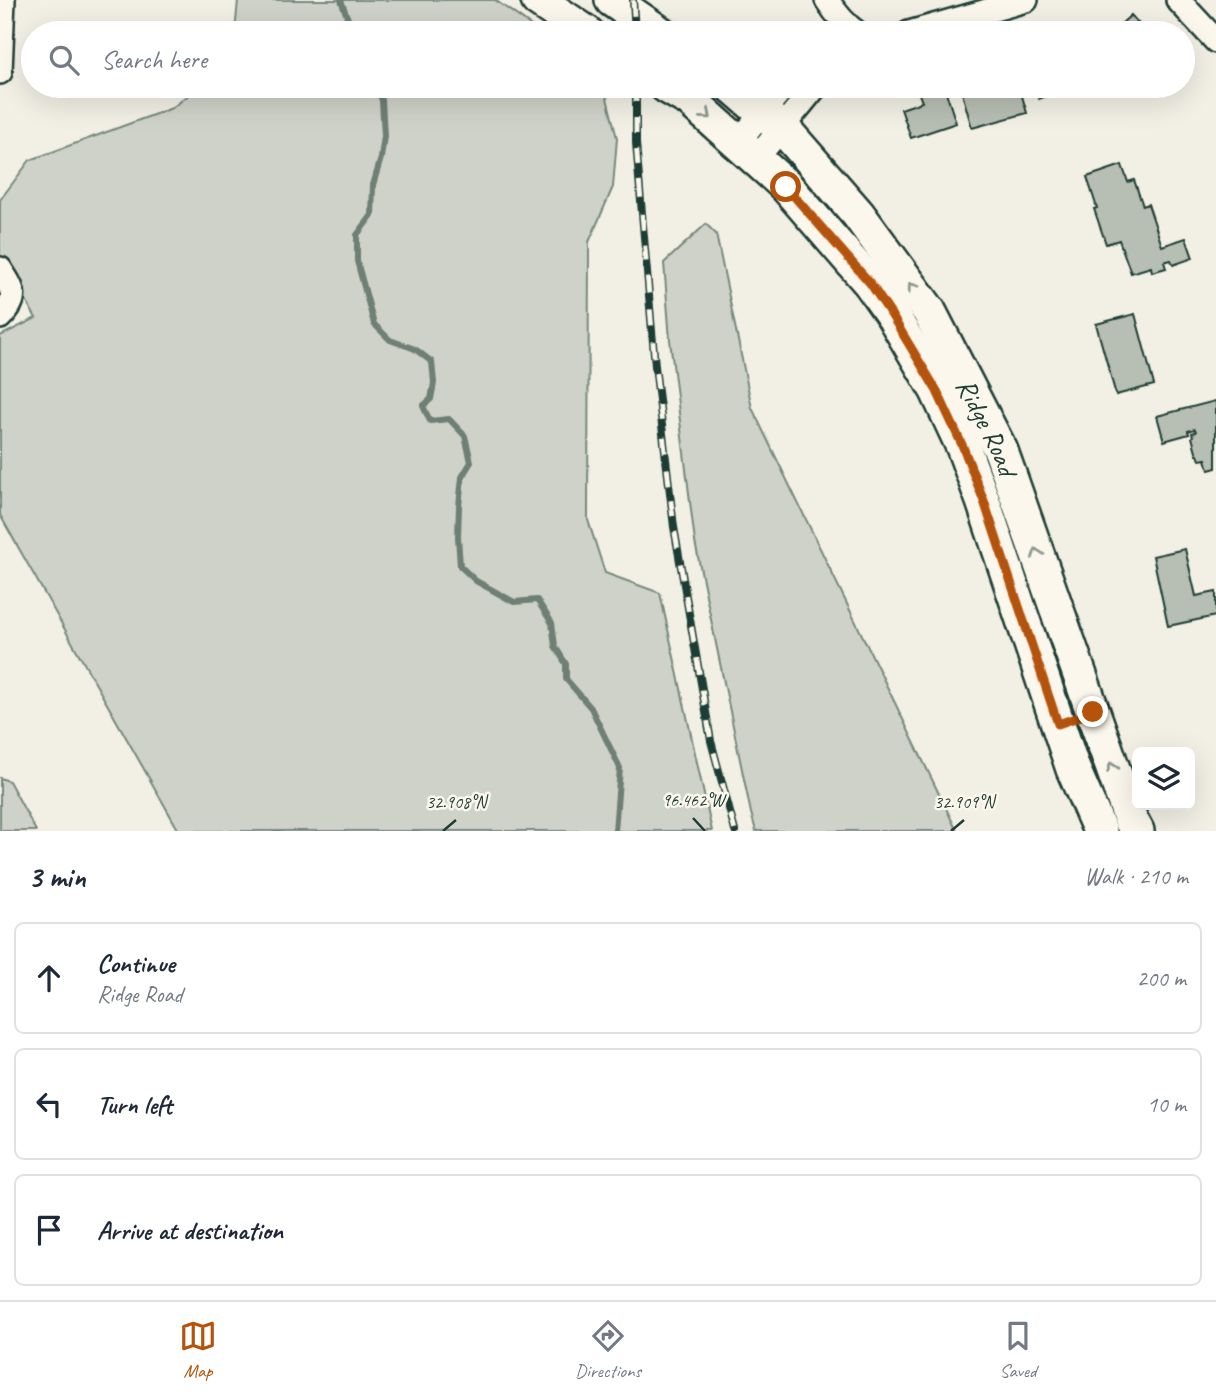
<!DOCTYPE html>
<meta charset="utf-8">
<style>
body{margin:0;font-family:Caveat,sans-serif;background:#f2f2f3;color:#1f2937}
.controls{position:absolute;right:21px;bottom:21px;display:grid;overflow:hidden;border-radius:10px;box-shadow:0 7px 28px #0002}
.controls button{width:63px;height:63px;display:grid;place-items:center;padding:0;border:0;border-bottom:2px solid #e0e1e3;background:#fff;color:#1f2937;font:35px sans-serif}
.stop{position:absolute;width:21px;height:21px;margin:-16px;border:5px solid #b45309;border-radius:50%;background:#fff}
.stop.end{background:#b45309;border-color:#fff;box-shadow:0 2px 7px #0008}
.list{margin:0;padding:0;list-style:none}
h2{display:flex;justify-content:space-between;align-items:center;height:91px;margin:0;padding:0 28px;font-size:30px}
h2 small{font-size:23px;font-weight:400;color:#747a83}
.list li{display:grid;grid-template-columns:46px 1fr auto;gap:21px;align-items:center;box-sizing:border-box;height:112px;margin:0 14px 14px;padding:0 14px;border:2px solid #e0e1e3;border-radius:10px}
.list b{display:block;font-size:26px;white-space:nowrap}
.list p{margin:0;font-size:23px;white-space:nowrap;color:#747a83}
.list em{font-size:23px;font-style:normal;color:#747a83}
.icon{flex:none;width:38px;height:38px;fill:none;stroke:currentColor;stroke-width:2;stroke-linecap:round;stroke-linejoin:round}
.map{position:relative;flex:none;width:1216px;height:831px;overflow:hidden}
.search{position:absolute;background:#fff;box-shadow:0 7px 28px #0002;left:21px;right:21px;top:21px;height:77px;display:flex;align-items:center;gap:18px;box-sizing:border-box;padding:0 24px;border-radius:38px;color:#747a83;font-size:26px}
.sheet{height:469px;background:#fff}
nav{display:flex;justify-content:space-around;align-items:center;box-sizing:border-box;height:98px;border-top:2px solid #e0e1e3;background:#fff;font-size:19px;color:#747a83}
nav a{display:grid;justify-items:center;gap:4px}
nav .on{color:#b45309}
.map>svg:first-child{display:block}
</style>
<div class="map">
<svg width="1216" height="831" viewBox="0 0 1216 831">
<rect width="100%" height="100%" fill="#f2f0e5"/>
<filter id="ink" filterUnits="userSpaceOnUse"><feTurbulence type="fractalNoise" baseFrequency=".0143" numOctaves="2"/><feDisplacementMap in="SourceGraphic" scale="14" xChannelSelector="R" yChannelSelector="G"/><feConvolveMatrix kernelMatrix="1 2 1 2 8 2 1 2 1" color-interpolation-filters="sRGB"/></filter>
<g filter="url(#ink)">
<g fill="#cfd2c8" stroke="#77887e" stroke-width="2">
<polygon points="238,0 495,0 541,33 235,33"/>
<polygon points="200,86 604,86 617,138 613,187 589,242 588,520 605,573 660,593 712,831 179,831 0,515 0,336 36,318 0,256 0,200 30,160 172,108"/>
<polygon points="706,224 716,234 752,408 957,831 756,831 751,813 695,542 670,340 664,263"/>
<polygon points="0,778 9,781 36,831 0,831"/>
</g>
<g fill="none" stroke-linecap="round" stroke-linejoin="round">
<g stroke="#6e7f75" stroke-width="6">
<polyline points="341,0 353,33"/>
<polyline points="375,86 382,100 384,136 381,158 373,185 372,215 357,235 357,261 374,324 390,340 415,349 432,362 434,383 431,399 423,406 430,421 449,419 465,436 471,462 462,477 459,506 458,537 460,566 476,581 514,602 537,600 552,623 555,646 566,664 566,679 591,708 620,768 615,831"/>
</g>
</g>
<g fill="#b7beb3" stroke="#1f3d34" stroke-width="2">
<polygon points="1131,15 1147,33 1111,33"/>
<polygon points="916,86 944,86 956,123 911,138 901,109 922,102"/>
<polygon points="960,86 1019,86 1027,113 972,128"/>
<polygon points="1034,86 1072,86 1039,99"/>
<polygon points="1122,165 1128,182 1134,180 1143,206 1148,204 1162,246 1186,238 1193,258 1173,265 1171,260 1164,262 1166,268 1152,272 1151,267 1131,273 1119,240 1106,244 1094,209 1097,208 1087,177"/>
<polygon points="1135,314 1154,385 1116,395 1096,324"/>
<polygon points="1215,401 1216,402 1216,468 1209,470 1206,459 1200,460 1198,455 1197,455 1192,437 1193,436 1192,433 1196,432 1195,429 1188,431 1189,434 1164,441 1157,416"/>
<polygon points="1185,549 1196,596 1216,592 1216,616 1168,626 1153,556"/>
</g>
<g fill="none" stroke-linecap="round" stroke-linejoin="round">
<defs>
<g id="street">
<path d="M 827,0 C 836,14 844,24 857,33"/>
<polyline points="1178,0 1216,41"/>
<polyline points="909,33 1026,0"/>
<polyline points="0,72 3,0"/>
<polyline points="738,143 784,86"/>
<polyline points="756,159 816,86"/>
<path d="M 0,269 C 13,289 20,298 0,317"/>
</g>
<g id="secondary">
<polyline points="538,0 587,33"/>
<polyline points="612,0 660,33"/>
<polyline points="666,86 690,100 786,186 870,283 893,316 937,391 963,447 983,501 1073,769 1100,831"/>
<path id="s1" d="M 732,86 L 789,135 L 858,214 L 929,311 L 1001,451 L 1131,820 L 1137,831"/>
</g>
</defs>
<use href="#street" stroke="#1f3d34" stroke-width="28"/>
<use href="#secondary" stroke="#1f3d34" stroke-width="38"/>
<use href="#street" stroke="#fbf7ec" stroke-width="23"/>
<use href="#secondary" stroke="#fbf7ec" stroke-width="33"/>
<defs>
<g id="rail">
<polyline points="633,0 635,33"/>
<polyline points="636,86 636,143 655,366 674,527 711,741 735,831"/>
</g>
</defs>
<use href="#rail" stroke="#1f3d34" stroke-width="8"/>
<use href="#rail" stroke="#fbf7ec" stroke-width="5" stroke-dasharray="16" stroke-linecap="butt"/>
</g>
<defs><path id="oneway-chevron" d="M-2-3.5L2.5 0L-2 3.5" fill="none" stroke-width="1.6" stroke-linecap="round" stroke-linejoin="round" transform="scale(1.75)"/></defs>
<g stroke="#8d9a90">
<use href="#oneway-chevron" transform="translate(707 115) rotate(41)"/>
<use href="#oneway-chevron" transform="translate(912 287) rotate(-126)"/>
<use href="#oneway-chevron" transform="translate(1037 553) rotate(-109)"/>
<use href="#oneway-chevron" transform="translate(1112 767) rotate(-110)"/>
</g>
</g>
<g fill="none" stroke-linecap="round" stroke-linejoin="round" filter="url(#ink)">
<polyline stroke="#b45309" stroke-width="9" points="786,187 870,283 892,316 937,391 963,447 984,501 1058,724 1093,712"/>
</g>
<path fill="none" stroke="#1f3d34" stroke-width="2.5" d="M 693,818 L 705,831M 443,831 L 456,820M 951,831 L 964,820"/>
<g text-anchor="middle" stroke-width="5" stroke-linejoin="round" paint-order="stroke">
<g font-size="28" fill="#1f3d34" stroke="#fbf7ec">
<text dy="10" stroke="none"><textPath href="#s1" startOffset="430">Ridge Road</textPath></text>
</g>
</g>
<g font-size="18" text-anchor="middle" fill="#1f3d34" stroke="#fbf7ec" stroke-width="5" stroke-linejoin="round" paint-order="stroke">
<text x="693" y="806">96.462°W</text>
<text x="456" y="808">32.908°N</text>
<text x="964" y="808">32.909°N</text>
</g>
</svg>
<div class="controls">
<button><svg class="icon" aria-label="layers" viewBox="0 0 24 24"><path d="M12 4l9 5-9 5-9-5zM3 14l9 5 9-5"/></svg></button>
</div>
<div class="stop" style="left:786px;top:187px"></div>
<div class="stop end" style="left:1093px;top:712px"></div>
<div class="search"><svg class="icon" aria-label="search" viewBox="0 0 24 24"><circle cx="10" cy="10" r="6"/><path d="M15 15l6 6"/></svg>Search here</div>
</div>
<section class="sheet">
<h2>3 min<small>Walk · 210 m</small></h2>
<ul class="list">
<li><svg class="icon" aria-label="ahead" viewBox="0 0 24 24"><path d="M12 20V5M6 11l6-6 6 6"/></svg><div><b>Continue</b><p>Ridge Road</p></div><em>200 m</em></li>
<li><svg class="icon" aria-label="left" viewBox="0 0 24 24"><path d="M17 20v-9H6M10 6l-5 5 5 5"/></svg><div><b>Turn left</b></div><em>10 m</em></li>
<li><svg class="icon" aria-label="arrive" viewBox="0 0 24 24"><path d="M6 21V4h12l-3 4 3 4H6"/></svg><div><b>Arrive at destination</b></div></li>
</ul>
</section>
<nav>
<a class="on"><svg class="icon" aria-label="map" viewBox="0 0 24 24"><path d="M3 6l6-2 6 2 6-2v14l-6 2-6-2-6 2zM9 4v14M15 6v14"/></svg>Map</a>
<a><svg class="icon" aria-label="directions" viewBox="0 0 24 24"><path d="M12 3l9 9-9 9-9-9zM9 14v-3h6M13 9l2 2-2 2"/></svg>Directions</a>
<a><svg class="icon" aria-label="saved" viewBox="0 0 24 24"><path d="M7 4h10v16l-5-4-5 4z"/></svg>Saved</a>
</nav>
